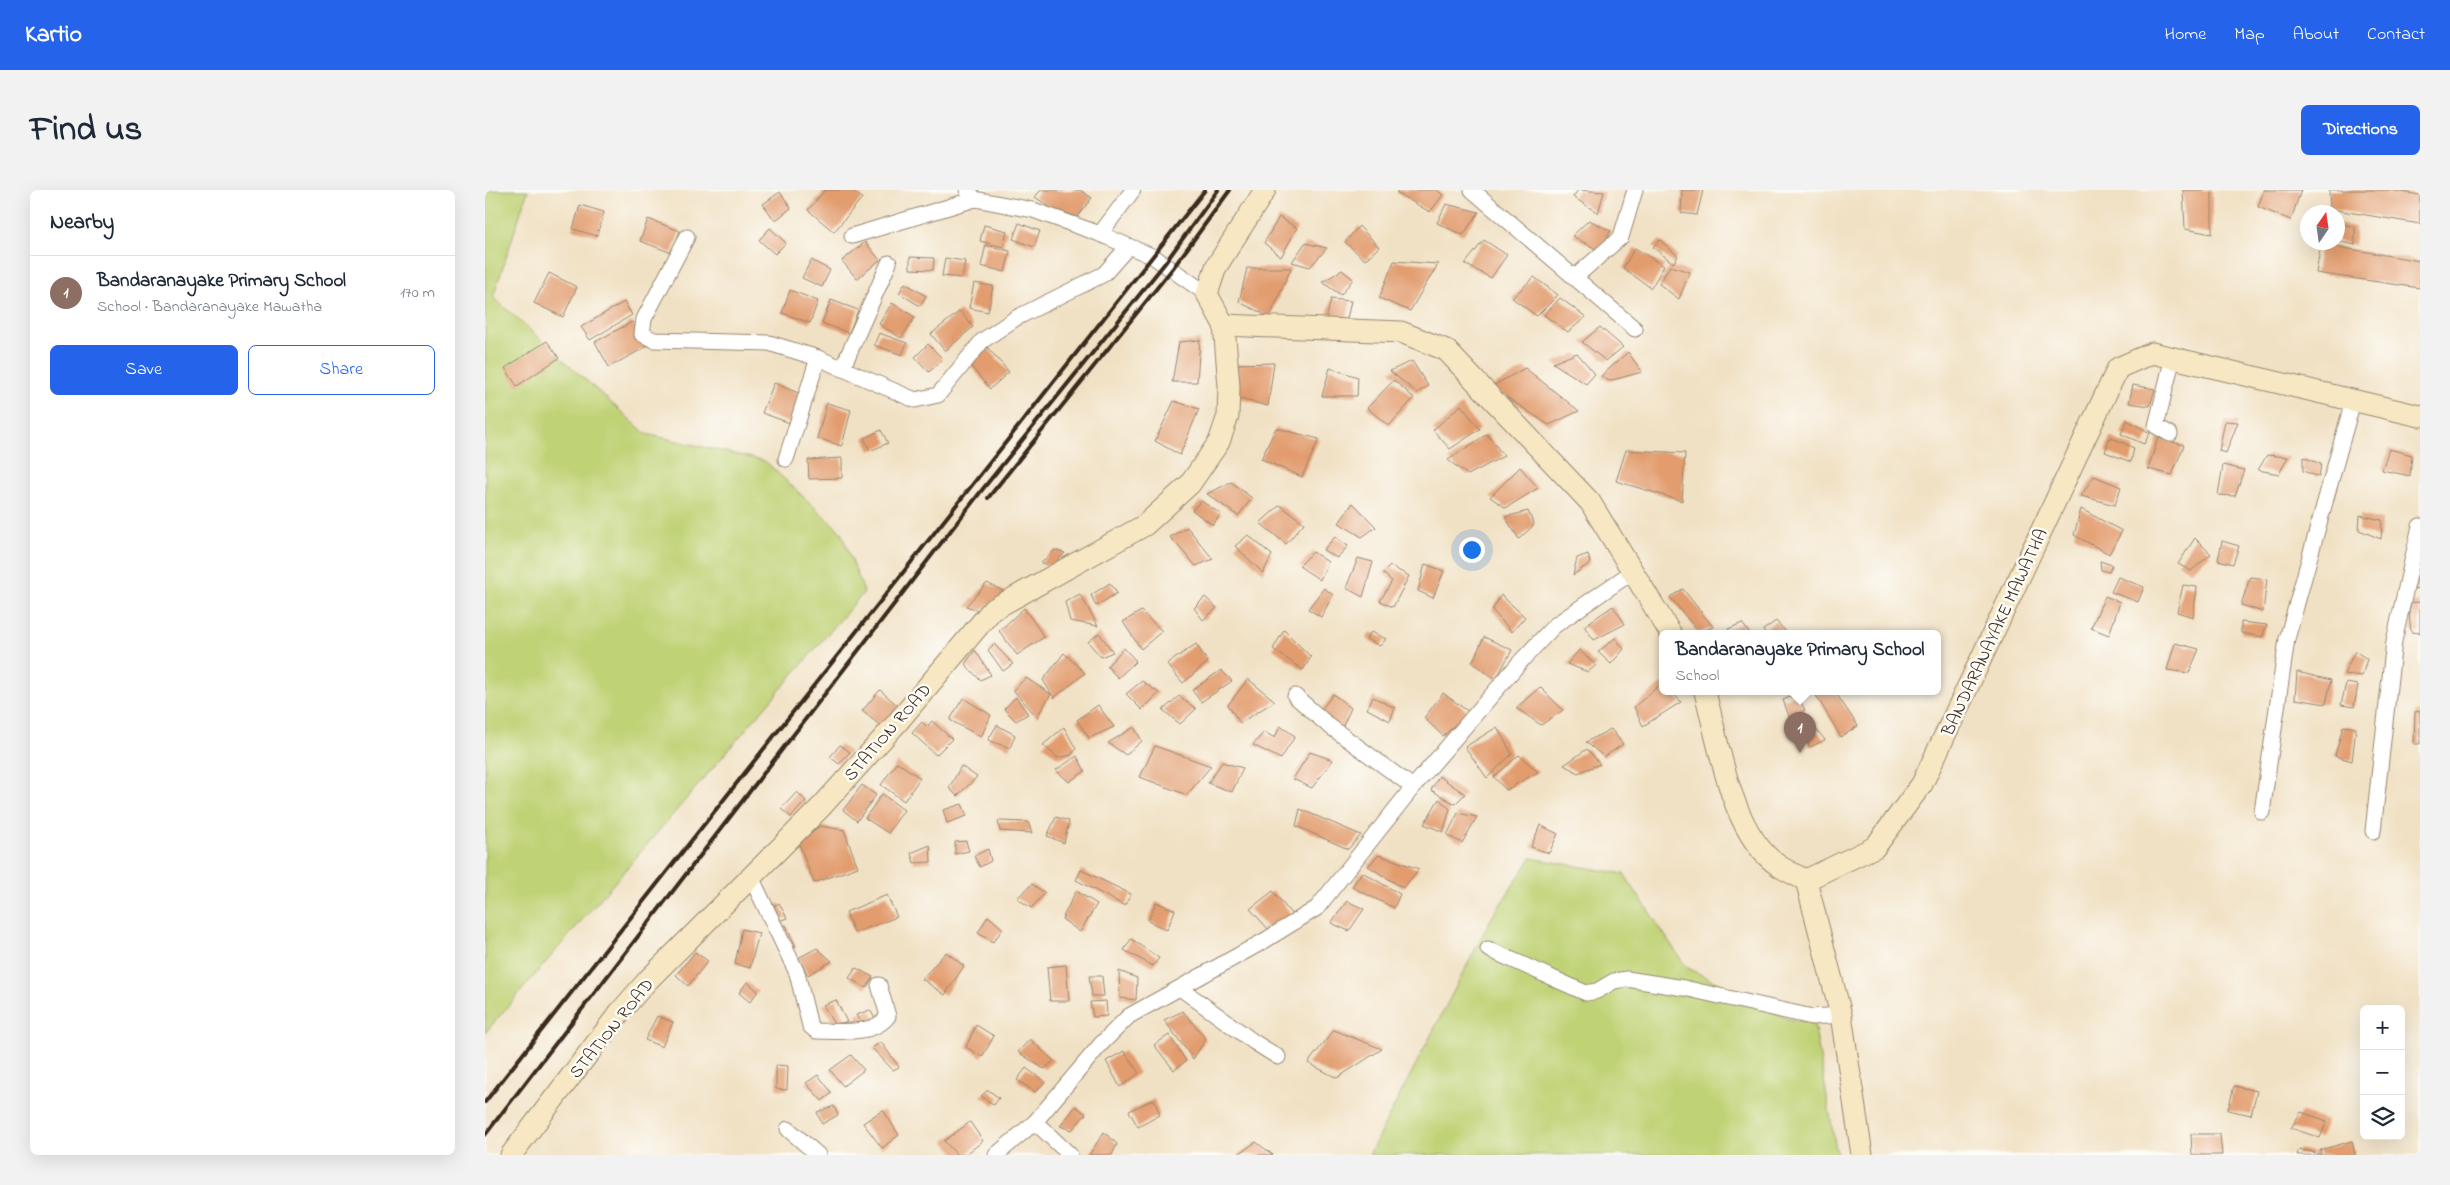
<!DOCTYPE html>
<meta charset="utf-8">
<style>
body{margin:0;font-family:"Indie Flower",sans-serif;background:#f2f2f3;color:#1f2937}
.controls{position:absolute;right:15px;bottom:15px;display:grid;overflow:hidden;border-radius:8px;box-shadow:0 5px 20px #0002}
.controls button{width:45px;height:45px;display:grid;place-items:center;padding:0;border:0;border-bottom:1px solid #e0e1e3;background:#fff;color:#1f2937;font:25px sans-serif}
.compass{position:absolute;left:1815px;top:15px;width:45px;height:45px;border-radius:50%;background:#fff;box-shadow:0 5px 20px #0002;rotate:13deg}
.you{position:absolute;left:986px;top:359px;width:18px;height:18px;margin:-12px;border:4px solid #fff;border-radius:50%;background:#1a73e8;box-shadow:0 0 0 8px #1a73e833}
.badge{display:grid;place-items:center;width:32px;height:32px;border-radius:50%;background:#2563eb;color:#fff;font-size:16px;font-weight:700}
.pin{position:absolute;translate:-50% -41px;filter:drop-shadow(0 1px 2px #0008)}
.pin::after{content:'';position:absolute;top:26px;width:18px;height:15px;background:inherit;clip-path:polygon(0 0,100% 0,50% 100%)}
.popup{position:absolute;left:1174px;top:440px;width:282px;height:65px;box-sizing:border-box;display:grid;place-content:center;border-radius:8px;background:#fff;filter:drop-shadow(0 1px 4px #0005);font-size:16px;white-space:nowrap;color:#747a83}
.popup b{font-size:19px;color:#1f2937}
.popup::after{content:'';position:absolute;left:50%;top:100%;margin-left:-10px;border:10px solid transparent;border-top-color:#fff}
.list{margin:0;padding:0;list-style:none}
h2{display:flex;justify-content:space-between;align-items:center;height:65px;margin:0;padding:0 20px;font-size:21px}
h2 small{font-size:16px;font-weight:400;color:#747a83}
.list li{display:grid;grid-template-columns:32px 1fr auto;gap:15px;align-items:center;box-sizing:border-box;height:75px;padding:0 20px;border-top:1px solid #e0e1e3}
.list b{display:block;font-size:19px;white-space:nowrap}
.list p{margin:0;font-size:16px;white-space:nowrap;color:#747a83}
.list em{font-size:16px;font-style:normal;color:#747a83}
.actions{display:flex;gap:10px;padding:15px 20px}
.actions a{flex:1;padding:11px 0;border:1px solid #2563eb;border-radius:8px;text-align:center;font-size:18px;color:#2563eb}
.actions .main{background:#2563eb;color:#fff}
.icon{flex:none;width:28px;height:28px;fill:none;stroke:currentColor;stroke-width:2;stroke-linecap:round;stroke-linejoin:round}
.map{position:relative;flex:none;width:1935px;height:965px;overflow:hidden;border-radius:8px}
header{display:flex;align-items:center;gap:30px;box-sizing:border-box;height:70px;padding:0 25px;background:#2563eb;color:#fff}
header strong{font-size:24px}
nav{display:flex;gap:28px;margin-inline-start:auto;font-size:18px}
.intro{display:flex;align-items:center;justify-content:space-between;box-sizing:border-box;height:120px;padding:0 30px}
h1{margin:0;font-size:35px}
.button{padding:12px 22px;border-radius:8px;background:#2563eb;color:#fff;font-size:18px;font-weight:700}
main{display:flex;gap:30px;padding:0 30px}
aside{flex:1;background:#fff;border-radius:8px;box-shadow:0 5px 20px #0002}
.map>svg:first-child{display:block}
</style>
<header>
<strong>Kartio</strong>
<nav><a>Home</a><a>Map</a><a>About</a><a>Contact</a></nav>
</header>
<div class="intro"><h1>Find us</h1><a class="button">Directions</a></div>
<main>
<aside>
<h2>Nearby<small></small></h2>
<ul class="list">
<li><span class="badge" style="background:#8d6e63">1</span><div><b>Bandaranayake Primary School</b><p>School · Bandaranayake Mawatha</p></div><em>170 m</em></li>
</ul>
<div class="actions"><a class="main">Save</a><a>Share</a></div>
</aside>
<div class="map">
<svg width="1935" height="965" viewBox="0 0 1935 965">
<rect width="100%" height="100%" fill="#fdfcf7"/>
<filter id="ink" filterUnits="userSpaceOnUse"><feTurbulence type="fractalNoise" baseFrequency=".02" numOctaves="2"/><feDisplacementMap in="SourceGraphic" scale="10" xChannelSelector="R" yChannelSelector="G"/><feConvolveMatrix kernelMatrix="1 2 1 2 8 2 1 2 1" color-interpolation-filters="sRGB"/></filter>
<filter id="wash" filterUnits="userSpaceOnUse"><feTurbulence type="fractalNoise" baseFrequency=".0096" numOctaves="4" result="noise"/><feDisplacementMap in="SourceGraphic" scale="20" xChannelSelector="R" yChannelSelector="G"/><feGaussianBlur stdDeviation="1.12" result="paint"/><feColorMatrix in="noise" values="0 0 0 0 0 0 0 0 0 0 0 0 0 0 0 0 0 1.4 0 .05"/><feComposite in="paint" operator="in"/></filter>
<g filter="url(#wash)">
<rect width="100%" height="100%" fill="#f1e1c4"/>
<g fill="#bfd275" stroke="#7d7e4a">
<polygon points="0,0 43,0 8,107 161,244 280,271 356,342 379,402 0,843"/>
<polygon points="1046,668 1139,684 1201,777 1303,829 1329,833 1352,965 884,965 1007,727"/>
</g>
<g id="blocks">
<g fill="#e29c6e">
<polygon points="340,0 367,0 377,8 349,42 323,20"/>
<polygon points="556,0 595,0 607,8 592,27 566,18 550,7"/>
<polygon points="913,0 952,0 958,5 945,22 912,3"/>
<polygon points="1093,0 1119,2 1113,23 1088,7"/>
<polygon points="1197,0 1218,0 1212,25 1196,23"/>
<polygon points="1698,0 1727,0 1727,44 1700,39"/>
<polygon points="1779,0 1816,0 1806,30 1773,17"/>
<polygon points="1844,0 1906,0 1935,5 1935,34 1845,19"/>
<polygon points="295,2 306,18 290,31 278,14"/>
<polygon points="961,14 994,22 978,45 952,33"/>
<polygon points="95,15 119,22 112,46 88,39"/>
<polygon points="794,27 812,38 796,67 779,53"/>
<polygon points="163,29 195,41 187,63 155,51"/>
<polygon points="1104,30 1126,41 1113,60 1087,46"/>
<polygon points="534,33 555,41 549,57 528,49"/>
<polygon points="1852,33 1870,37 1870,55 1852,51"/>
<polygon points="499,35 522,41 518,57 495,51"/>
<polygon points="874,36 894,57 880,70 860,52"/>
<polygon points="285,38 301,53 290,64 274,50"/>
<polygon points="999,50 1022,65 1006,88 980,74"/>
<polygon points="1175,50 1193,66 1188,73 1168,57"/>
<polygon points="380,52 395,70 372,89 357,71"/>
<polygon points="820,53 842,58 825,77 807,72"/>
<polygon points="1836,54 1935,71 1935,98 1831,83"/>
<polygon points="501,55 525,61 520,82 496,76"/>
<polygon points="1150,58 1179,76 1166,98 1138,78"/>
<polygon points="425,67 449,68 448,80 425,79"/>
<polygon points="460,68 480,71 477,88 457,86"/>
<polygon points="326,70 345,80 337,97 317,88"/>
<polygon points="909,71 953,74 925,121 894,108"/>
<polygon points="1185,76 1205,82 1194,109 1174,94"/>
<polygon points="762,78 806,78 785,127 754,112"/>
<polygon points="857,80 868,89 856,105 837,92"/>
<polygon points="64,83 92,97 78,127 49,113"/>
<polygon points="1049,87 1073,105 1052,126 1027,108"/>
<polygon points="420,93 441,106 435,116 414,103"/>
<polygon points="489,93 508,96 503,122 484,118"/>
<polygon points="305,100 333,111 325,133 297,123"/>
<polygon points="1075,108 1101,127 1083,142 1059,125"/>
<polygon points="846,109 866,111 861,133 840,134"/>
<polygon points="346,110 373,120 364,143 337,133"/>
<polygon points="139,112 147,125 105,150 96,137"/>
<polygon points="407,113 430,127 416,148 394,134"/>
<polygon points="475,121 488,137 460,161 446,144"/>
<polygon points="147,132 161,157 124,177 110,152"/>
<polygon points="1115,137 1138,157 1121,171 1097,152"/>
<polygon points="394,143 422,153 417,165 389,155"/>
<polygon points="715,150 712,192 687,192 694,152"/>
<polygon points="62,151 74,168 32,196 20,178"/>
<polygon points="443,154 458,169 444,182 430,167"/>
<polygon points="502,157 524,182 505,199 483,173"/>
<polygon points="1143,162 1157,182 1124,191 1116,186"/>
<polygon points="1092,163 1110,184 1101,194 1068,173"/>
<polygon points="927,171 943,196 932,203 905,181"/>
<polygon points="789,173 783,216 751,208 750,174"/>
<polygon points="845,178 873,187 872,206 837,206"/>
<polygon points="1040,178 1094,221 1064,235 1006,197"/>
<polygon points="909,190 929,208 904,236 882,218"/>
<polygon points="289,193 316,204 305,233 277,223"/>
<polygon points="1648,195 1670,199 1665,216 1644,213"/>
<polygon points="689,211 714,219 695,265 670,251"/>
<polygon points="342,213 366,220 357,256 332,248"/>
<polygon points="976,215 995,239 965,259 948,240"/>
<polygon points="1642,230 1665,243 1659,254 1636,244"/>
<polygon points="1740,231 1753,232 1741,263 1734,261"/>
<polygon points="791,238 834,249 817,287 776,269"/>
<polygon points="396,240 403,253 385,261 379,248"/>
<polygon points="1002,244 1019,266 983,285 963,270"/>
<polygon points="1625,247 1649,258 1646,272 1620,262"/>
<polygon points="1673,248 1699,255 1687,285 1663,279"/>
<polygon points="1904,259 1927,265 1925,286 1897,280"/>
<polygon points="1141,260 1200,263 1197,311 1131,291"/>
<polygon points="1782,265 1803,267 1794,284 1773,280"/>
<polygon points="1818,267 1836,274 1834,287 1818,281"/>
<polygon points="357,268 357,288 324,289 323,270"/>
<polygon points="1738,275 1759,280 1750,306 1733,305"/>
<polygon points="1035,277 1053,298 1021,318 1005,307"/>
<polygon points="1609,286 1636,297 1630,315 1596,306"/>
<polygon points="746,292 767,308 753,326 722,304"/>
<polygon points="716,311 736,324 728,335 707,320"/>
<polygon points="868,313 891,337 877,347 854,333"/>
<polygon points="795,315 819,333 801,354 775,333"/>
<polygon points="1596,319 1637,341 1624,364 1589,345"/>
<polygon points="1043,321 1049,335 1034,349 1020,327"/>
<polygon points="1875,325 1897,330 1896,349 1874,340"/>
<polygon points="702,337 728,369 711,376 685,347"/>
<polygon points="763,345 787,365 778,383 750,356"/>
<polygon points="850,347 863,356 852,368 838,360"/>
<polygon points="1710,348 1726,364 1706,381 1693,374"/>
<polygon points="1737,351 1754,356 1748,374 1733,370"/>
<polygon points="570,360 580,363 566,376 556,373"/>
<polygon points="828,362 843,372 835,390 814,376"/>
<polygon points="1103,364 1105,373 1088,385 1092,368"/>
<polygon points="873,368 888,372 878,407 861,398"/>
<polygon points="1615,371 1627,375 1624,382 1616,380"/>
<polygon points="940,374 959,381 948,408 933,401"/>
<polygon points="905,376 924,386 908,417 895,411 907,391 898,383"/>
<polygon points="1929,383 1935,383 1935,399 1927,398"/>
<polygon points="1633,387 1659,397 1653,412 1626,402"/>
<polygon points="1765,387 1782,389 1778,422 1756,415"/>
<polygon points="502,393 522,403 495,421 481,416"/>
<polygon points="625,393 632,403 611,416 606,405"/>
<polygon points="1698,395 1712,397 1708,427 1692,422"/>
<polygon points="839,398 848,405 836,427 823,419"/>
<polygon points="1198,399 1228,437 1214,443 1185,407"/>
<polygon points="595,404 613,436 585,431 580,412"/>
<polygon points="1016,405 1040,427 1027,442 1007,420"/>
<polygon points="1620,406 1635,412 1624,445 1606,438"/>
<polygon points="720,407 732,418 718,430 709,418"/>
<polygon points="1935,412 1935,443 1926,442 1923,413"/>
<polygon points="1128,416 1140,434 1109,450 1099,436"/>
<polygon points="539,418 559,447 532,465 514,441"/>
<polygon points="656,421 677,441 656,459 638,432"/>
<polygon points="1291,431 1303,444 1280,444 1278,440"/>
<polygon points="1756,432 1782,435 1777,447 1756,443"/>
<polygon points="1257,433 1265,444 1247,444 1243,439"/>
<polygon points="799,440 826,467 818,480 788,459"/>
<polygon points="886,442 901,449 895,456 881,449"/>
<polygon points="614,443 628,462 616,467 603,452"/>
<polygon points="999,447 1027,460 1011,489 987,473"/>
<polygon points="1130,448 1139,459 1126,474 1113,462"/>
<polygon points="1690,453 1714,459 1704,483 1682,480"/>
<polygon points="509,454 528,474 518,481 503,460"/>
<polygon points="711,454 723,472 698,493 682,474"/>
<polygon points="639,458 651,471 633,488 622,476"/>
<polygon points="490,460 506,485 495,490 480,474"/>
<polygon points="1094,460 1111,475 1103,482 1082,474"/>
<polygon points="1870,461 1882,469 1877,486 1859,484"/>
<polygon points="579,463 600,483 569,508 558,490"/>
<polygon points="736,480 747,491 716,512 707,500"/>
<polygon points="1812,482 1846,490 1841,514 1810,509"/>
<polygon points="541,488 566,504 552,527 528,500"/>
<polygon points="763,489 790,511 755,533 743,515"/>
<polygon points="657,491 674,503 657,520 641,504"/>
<polygon points="1178,492 1178,502 1187,502 1196,512 1158,536 1149,517"/>
<polygon points="1861,493 1873,495 1869,517 1856,515"/>
<polygon points="1055,497 1078,520 1056,535 1031,518"/>
<polygon points="395,500 414,517 397,537 377,521"/>
<polygon points="1329,502 1350,502 1373,536 1356,547"/>
<polygon points="958,503 984,522 958,546 939,528"/>
<polygon points="848,504 866,518 856,540 833,524"/>
<polygon points="1312,504 1320,520 1305,529 1298,510"/>
<polygon points="694,506 711,519 695,534 678,520"/>
<polygon points="531,507 543,524 531,531 519,519"/>
<polygon points="888,507 910,518 905,531 882,519"/>
<polygon points="478,508 506,525 496,547 465,530"/>
<polygon points="613,515 629,537 604,548 592,530"/>
<polygon points="1935,521 1935,554 1929,554 1930,522"/>
<polygon points="447,531 467,549 451,565 427,543 437,532 442,537"/>
<polygon points="1326,533 1340,550 1325,557 1315,539"/>
<polygon points="512,535 530,545 525,558 503,550"/>
<polygon points="795,536 810,546 796,569 768,555 779,542 790,548"/>
<polygon points="1858,536 1871,538 1867,571 1850,566"/>
<polygon points="579,537 591,559 586,565 573,568 558,555"/>
<polygon points="649,537 657,551 641,565 623,553"/>
<polygon points="1012,537 1027,564 1002,588 980,557"/>
<polygon points="1126,539 1138,554 1119,567 1101,552"/>
<polygon points="355,555 365,562 354,574 345,567"/>
<polygon points="670,556 726,576 702,605 655,587"/>
<polygon points="1102,559 1115,574 1093,583 1079,575"/>
<polygon points="825,562 848,570 827,598 808,589"/>
<polygon points="1034,565 1053,582 1021,600 1009,587"/>
<polygon points="592,566 600,581 584,592 571,580"/>
<polygon points="412,572 435,588 419,611 396,595"/>
<polygon points="737,572 758,578 747,602 723,593"/>
<polygon points="476,576 492,587 472,606 464,598"/>
<polygon points="954,586 980,604 970,614 946,600"/>
<polygon points="377,595 391,605 372,631 358,620"/>
<polygon points="312,602 321,611 306,627 296,619"/>
<polygon points="397,604 419,620 403,643 380,628"/>
<polygon points="954,609 965,619 958,642 939,634"/>
<polygon points="477,614 482,626 462,633 458,620"/>
<polygon points="815,619 876,645 863,659 811,636"/>
<polygon points="973,623 992,627 977,653 962,645"/>
<polygon points="571,627 584,631 579,653 562,646"/>
<polygon points="513,631 543,632 547,643 515,641"/>
<polygon points="1055,635 1073,644 1064,663 1046,657"/>
<polygon points="335,636 359,640 373,677 329,693 314,654"/>
<polygon points="481,651 484,661 470,664 470,652"/>
<polygon points="445,655 446,672 429,673 426,663"/>
<polygon points="503,659 506,671 495,677 489,666"/>
<polygon points="894,665 934,679 918,698 883,676"/>
<polygon points="596,680 646,704 640,716 591,690"/>
<polygon points="877,682 915,704 909,718 867,697"/>
<polygon points="547,694 560,703 546,718 532,708"/>
<polygon points="591,701 612,714 595,742 577,729"/>
<polygon points="788,701 807,725 786,742 765,719"/>
<polygon points="402,705 412,727 369,743 361,722"/>
<polygon points="862,711 879,719 864,741 846,733"/>
<polygon points="671,712 690,720 682,740 663,731"/>
<polygon points="294,713 302,728 294,731 287,717"/>
<polygon points="503,726 518,739 508,752 493,743"/>
<polygon points="301,735 311,757 305,759 295,738"/>
<polygon points="257,739 274,743 265,778 250,774"/>
<polygon points="646,749 674,768 668,776 639,760"/>
<polygon points="332,758 347,771 323,785 313,768"/>
<polygon points="210,762 223,771 203,796 191,785"/>
<polygon points="461,762 479,776 460,805 437,789"/>
<polygon points="581,775 584,811 565,811 562,777"/>
<polygon points="371,778 388,787 381,798 364,788"/>
<polygon points="634,781 652,788 651,810 635,808"/>
<polygon points="604,786 617,786 619,806 607,806"/>
<polygon points="262,792 273,801 265,812 254,803"/>
<polygon points="351,810 362,832 349,834 338,815"/>
<polygon points="621,811 622,826 608,827 605,812"/>
<polygon points="385,820 391,830 378,836 371,825"/>
<polygon points="698,821 721,849 708,869 679,830"/>
<polygon points="172,826 188,832 177,857 160,850"/>
<polygon points="491,835 509,846 497,867 481,857"/>
<polygon points="849,840 897,859 852,888 823,873"/>
<polygon points="684,845 701,871 689,880 669,855"/>
<polygon points="545,849 569,871 559,879 533,862"/>
<polygon points="396,852 414,877 408,880 387,858"/>
<polygon points="639,861 654,883 635,897 621,871"/>
<polygon points="366,865 379,880 358,896 345,880"/>
<polygon points="291,875 303,876 302,900 291,899"/>
<polygon points="541,878 560,892 550,902 532,890"/>
<polygon points="333,885 347,903 337,911 321,893"/>
<polygon points="1749,896 1772,901 1766,925 1743,920"/>
<polygon points="503,900 514,908 509,915 496,906"/>
<polygon points="669,909 675,925 653,937 644,921"/>
<polygon points="349,916 353,925 337,934 332,922"/>
<polygon points="591,916 601,924 587,940 575,936"/>
<polygon points="398,920 414,945 397,958 378,933"/>
<polygon points="1816,922 1842,931 1835,948 1806,938"/>
<polygon points="485,932 498,951 480,965 472,965 459,951"/>
<polygon points="619,942 632,954 627,965 604,965"/>
<polygon points="1706,944 1735,944 1737,965 1707,965"/>
<polygon points="1867,951 1870,965 1836,965 1835,960"/>
<polygon points="771,952 788,965 752,965"/>
<polygon points="1814,959 1835,964 1835,965 1812,965"/>
</g>
</g>
</g>
<g filter="url(#ink)">
<use href="#blocks" fill-opacity="0" stroke="#968671" stroke-width="1"/>
<g fill="none" stroke-linecap="round" stroke-linejoin="round">
<defs>
<g id="street">
<polyline points="482,0 490,9 548,20 615,44 669,67 722,104"/>
<polyline points="987,0 1150,139"/>
<polyline points="615,44 648,0"/>
<polyline points="367,46 490,9"/>
<polyline points="202,47 159,129 157,144 169,150 284,153 333,168 430,210 453,205 497,151 531,128 619,84 643,57"/>
<polyline points="1089,88 1136,47 1150,0"/>
<polyline points="357,179 404,73"/>
<polyline points="1685,244 1671,236 1688,167"/>
<polyline points="301,269 333,168"/>
<polyline points="810,506 843,535 928,597"/>
<polyline points="1777,622 1802,449 1868,211"/>
<polyline points="1888,641 1909,451 1935,336"/>
<path d="M 266,687 L 312,783 L 325,836 L 331,841 C 353,841 389,846 403,826 L 394,795"/>
<polyline points="1003,759 1101,803 1112,801 1129,791 1142,789 1199,798 1327,827 1356,825"/>
<polyline points="695,798 769,852 793,867"/>
<polyline points="550,932 585,965"/>
<polyline points="303,939 333,965"/>
<polyline points="511,965 550,932 616,854 644,826 779,751 832,718 928,597 1036,471 1069,436 1147,382"/>
</g>
<g id="secondary">
<polyline points="739,135 916,142 961,160 1105,312 1186,444"/>
<path d="M 1220,502 C 1234,554 1246,644 1294,676 C 1302,681 1312,686 1321,690"/>
<polyline points="26,965 135,822 164,789 336,617 411,534 507,420 660,335 705,294 734,252 743,226 744,196 739,135 722,104 731,77 780,0"/>
<polyline points="1377,965 1356,825 1321,690 1390,657 1437,594 1633,178 1667,163 1935,226"/>
</g>
</defs>
<use href="#street" stroke="#968671" stroke-width="17"/>
<use href="#secondary" stroke="#968671" stroke-width="23"/>
<use href="#street" stroke="#fff" stroke-width="15"/>
<use href="#secondary" stroke="#f7e8c3" stroke-width="21"/>
<g stroke="#3b2a1e" stroke-width="4">
<polyline points="503,308 688,78 745,0"/>
<polyline points="0,912 720,0"/>
<polyline points="0,945 497,300 680,73 733,0"/>
</g>
</g>
</g>
<g text-anchor="middle" stroke-width="5" stroke-linejoin="round" paint-order="stroke">
<g font-size="18" fill="#3b2a1e" stroke="#fdfcf7">
<text transform="translate(1509 442) rotate(-65)" y="6">BANDARANAYAKE MAWATHA</text>
<text transform="translate(402 542) rotate(-49)" y="6">STATION ROAD</text>
<text transform="translate(126 838) rotate(-51)" y="6">STATION ROAD</text>
</g>
</g>
</svg>
<div class="controls">
<button>+</button>
<button>−</button>
<button><svg class="icon" aria-label="layers" viewBox="0 0 24 24"><path d="M12 4l9 5-9 5-9-5zM3 14l9 5 9-5"/></svg></button>
</div>
<svg class="compass" viewBox="-18 -18 36 36"><path d="M0-13l5 13h-10z" fill="#e53935"/><path d="M0 13l5-13h-10z" fill="#747a83"/></svg>
<div class="you"></div>
<div class="pin badge" style="left:1315px;top:563px;background:#8d6e63">1</div>
<div class="popup"><b>Bandaranayake Primary School</b>School</div>
</div>
</main>
